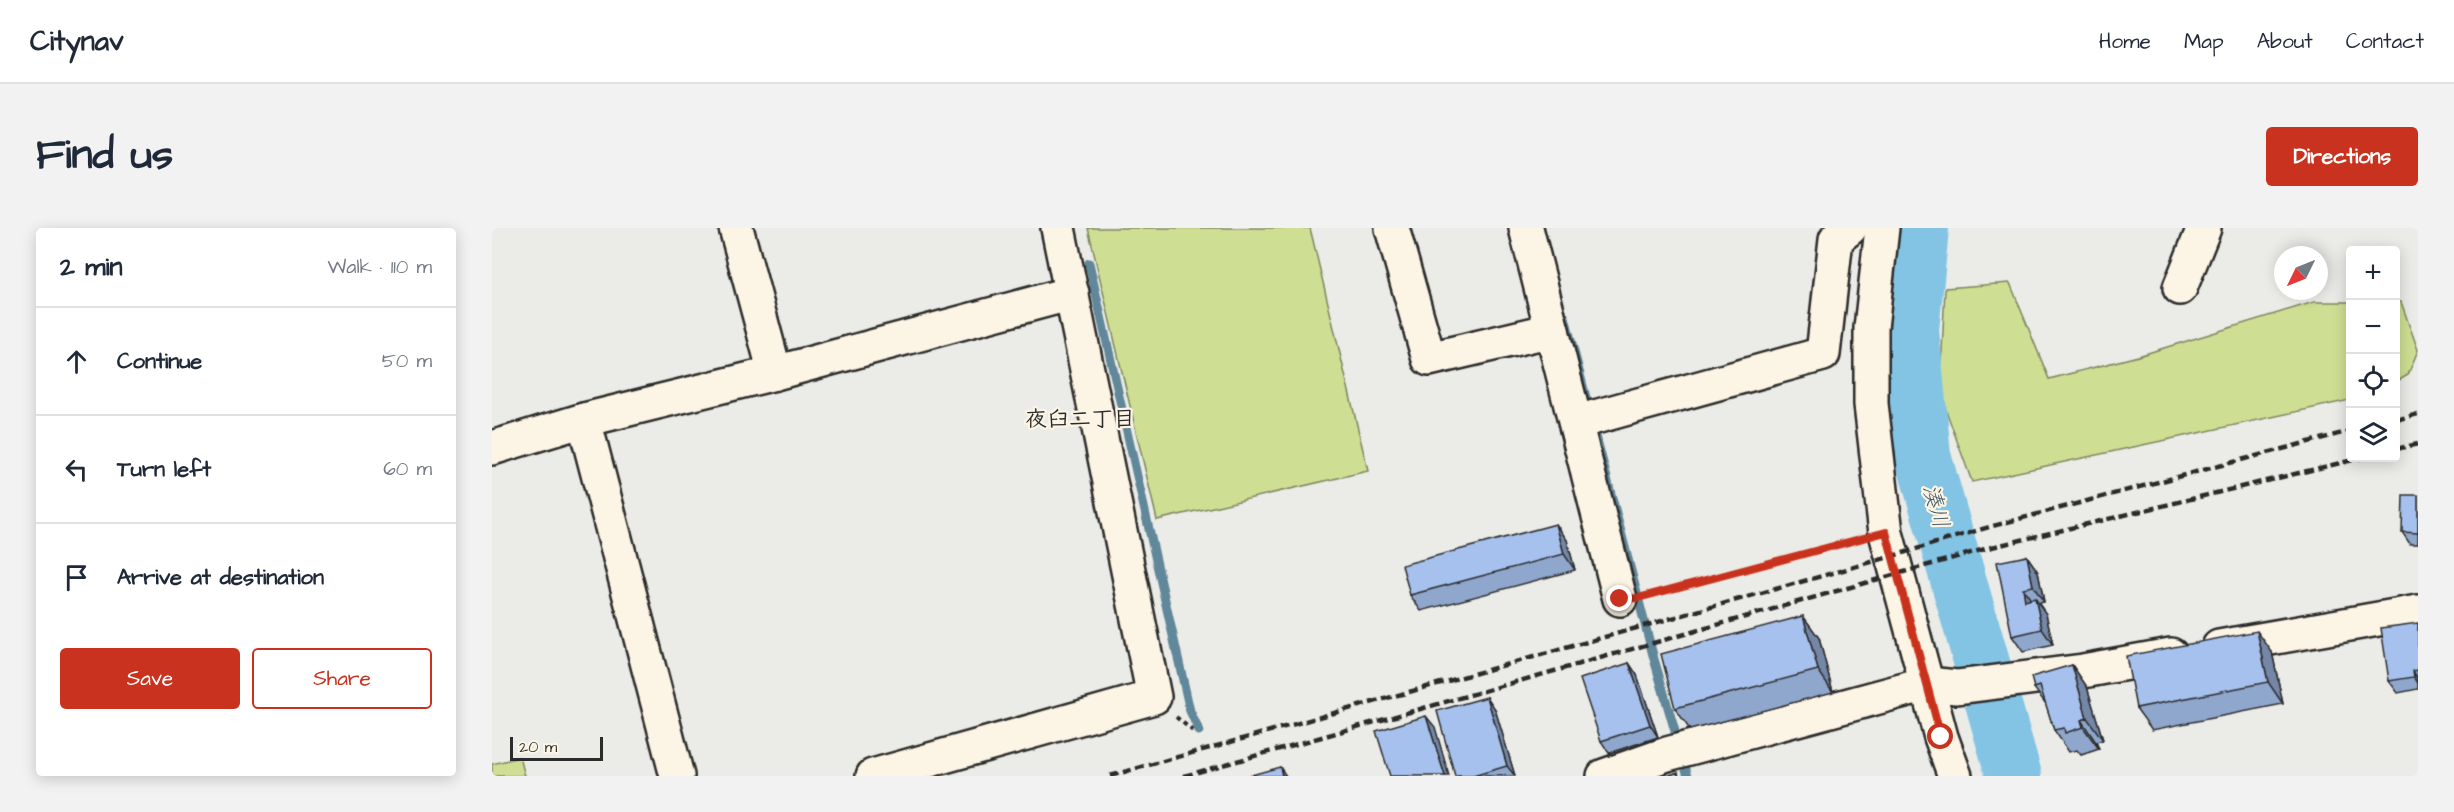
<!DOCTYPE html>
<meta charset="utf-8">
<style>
body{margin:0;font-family:"Architects Daughter","Klee One",sans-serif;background:#f2f2f3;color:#1f2937}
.controls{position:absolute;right:18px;top:18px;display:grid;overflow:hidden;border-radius:6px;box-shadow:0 3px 15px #0003}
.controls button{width:54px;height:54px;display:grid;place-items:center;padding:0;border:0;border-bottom:2px solid #e0e1e3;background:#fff;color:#1f2937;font:30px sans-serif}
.compass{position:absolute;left:1782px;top:18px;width:54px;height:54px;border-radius:50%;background:#fff;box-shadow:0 3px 15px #0003;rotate:227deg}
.scale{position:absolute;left:18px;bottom:15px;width:93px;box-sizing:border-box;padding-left:6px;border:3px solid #2b2b2b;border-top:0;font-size:16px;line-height:21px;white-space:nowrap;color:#2b2b2b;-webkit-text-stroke:4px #fcf5e5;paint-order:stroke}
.stop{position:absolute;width:18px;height:18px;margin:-14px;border:4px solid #c8321e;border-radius:50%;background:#fff}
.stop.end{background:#c8321e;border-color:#fff;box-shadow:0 2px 6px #0008}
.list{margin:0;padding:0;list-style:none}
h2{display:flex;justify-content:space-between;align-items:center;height:78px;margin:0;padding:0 24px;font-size:26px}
h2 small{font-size:20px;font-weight:400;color:#747a83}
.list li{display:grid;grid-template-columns:39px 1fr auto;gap:18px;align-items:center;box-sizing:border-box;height:108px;padding:0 24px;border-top:2px solid #e0e1e3}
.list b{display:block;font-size:22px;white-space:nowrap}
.list em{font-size:20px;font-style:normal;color:#747a83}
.actions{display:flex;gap:12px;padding:18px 24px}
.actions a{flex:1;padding:14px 0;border:2px solid #c8321e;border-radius:6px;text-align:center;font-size:21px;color:#c8321e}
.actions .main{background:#c8321e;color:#fff}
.icon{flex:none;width:33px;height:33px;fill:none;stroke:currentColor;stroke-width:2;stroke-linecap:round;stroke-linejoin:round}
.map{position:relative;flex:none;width:1926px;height:548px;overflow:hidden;border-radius:6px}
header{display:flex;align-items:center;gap:36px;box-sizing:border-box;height:84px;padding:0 30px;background:#fff;border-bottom:2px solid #e0e1e3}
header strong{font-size:28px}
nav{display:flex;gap:33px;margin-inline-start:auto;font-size:21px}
.intro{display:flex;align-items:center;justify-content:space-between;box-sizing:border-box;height:144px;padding:0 36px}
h1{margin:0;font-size:42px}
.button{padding:15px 27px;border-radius:6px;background:#c8321e;color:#fff;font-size:21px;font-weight:700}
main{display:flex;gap:36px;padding:0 36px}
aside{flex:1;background:#fff;border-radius:6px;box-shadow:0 3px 15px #0003}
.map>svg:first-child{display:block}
</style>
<header>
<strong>Citynav</strong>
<nav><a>Home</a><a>Map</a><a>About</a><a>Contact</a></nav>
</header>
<div class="intro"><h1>Find us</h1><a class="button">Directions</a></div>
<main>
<aside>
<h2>2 min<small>Walk · 110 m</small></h2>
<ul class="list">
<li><svg class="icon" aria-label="ahead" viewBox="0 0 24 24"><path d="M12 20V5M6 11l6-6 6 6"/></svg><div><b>Continue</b></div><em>50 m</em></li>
<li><svg class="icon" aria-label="left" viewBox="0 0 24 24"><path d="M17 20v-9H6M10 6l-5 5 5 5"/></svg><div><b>Turn left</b></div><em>60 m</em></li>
<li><svg class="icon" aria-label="arrive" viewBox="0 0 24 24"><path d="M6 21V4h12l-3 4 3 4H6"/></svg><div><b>Arrive at destination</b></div></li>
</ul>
<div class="actions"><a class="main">Save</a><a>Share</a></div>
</aside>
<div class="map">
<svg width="1926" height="548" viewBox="0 0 1926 548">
<rect width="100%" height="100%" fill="#ebebe7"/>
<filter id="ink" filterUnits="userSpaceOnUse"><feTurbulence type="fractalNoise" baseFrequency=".0167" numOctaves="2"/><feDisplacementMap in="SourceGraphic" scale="12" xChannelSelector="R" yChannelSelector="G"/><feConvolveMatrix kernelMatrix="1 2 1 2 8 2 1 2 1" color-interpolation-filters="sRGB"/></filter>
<g filter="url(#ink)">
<g fill="#cedf93" stroke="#7c855f" stroke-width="1.5">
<polygon points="596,0 818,0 876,243 665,292"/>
<polygon points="1518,55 1557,151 1646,128 1822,74 1858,74 1858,172 1480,254 1448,166 1453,60"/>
<polygon points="1904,74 1909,74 1926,122 1916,147 1904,154"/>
<polygon points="28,529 33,548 0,548 0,536"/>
</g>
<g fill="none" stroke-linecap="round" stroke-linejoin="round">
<g stroke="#60879a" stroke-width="9">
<polyline points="597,35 698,483 707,503"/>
<polyline points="1073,89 1162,431 1196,548"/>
</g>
<polyline stroke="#83c4e4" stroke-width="56" points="1429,0 1419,102 1431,228 1522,548"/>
<defs>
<g id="street">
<polyline points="244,0 283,145"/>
<polyline points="900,0 937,131 1060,102"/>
<polyline points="1034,0 1128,371"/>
<polyline points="1688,60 1712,0"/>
<polyline points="92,192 283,145 580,65"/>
<polyline points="1085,194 1331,126 1344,11 1358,0"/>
<polyline points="1727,419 1926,384"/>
<polyline points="381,548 662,469 566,0"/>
<polyline points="1112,548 1175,526 1435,456 1465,459 1591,443 1679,427"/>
</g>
<g id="secondary">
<polyline points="1390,0 1379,100 1379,176 1394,305 1449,509 1463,548"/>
<polyline points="0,220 92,192 185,548"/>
</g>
</defs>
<use href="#street" stroke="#2b2b2b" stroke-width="38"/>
<use href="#secondary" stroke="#2b2b2b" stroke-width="38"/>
<g stroke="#2b2b2b" stroke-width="4" stroke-dasharray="4.5 4.5" stroke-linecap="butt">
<polyline points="1160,366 1364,312"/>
<polyline points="684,489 702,504"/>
</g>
<use href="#street" stroke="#fcf5e5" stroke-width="33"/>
<use href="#secondary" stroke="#fcf5e5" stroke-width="33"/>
<g stroke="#2b2b2b" stroke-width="4.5" stroke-dasharray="9 4.5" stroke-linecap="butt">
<polyline points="1904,192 1926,186"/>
<polyline points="1904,221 1926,216"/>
<polyline points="618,548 1401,328 1497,299 1858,203"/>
<polyline points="692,548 1500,319 1869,230"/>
</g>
</g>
<g fill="#8fa6cd" stroke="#2b2b2b" stroke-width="1.5">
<polygon points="1926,267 1926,316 1918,316 1910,304"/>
<polygon points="1064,296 1075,312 1083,342 929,383 918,367"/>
<polygon points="1535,328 1546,344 1552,374 1546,375 1554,386 1561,417 1531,424 1520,408"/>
<polygon points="1311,388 1327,410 1341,464 1198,502 1183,480"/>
<polygon points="1926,395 1926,461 1906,465 1897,453"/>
<polygon points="1780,424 1791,476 1660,502 1644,480"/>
<polygon points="1137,435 1145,447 1166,509 1117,525 1109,513"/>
<polygon points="1580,437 1595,459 1611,512 1604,514 1607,521 1589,527 1585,522 1577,524 1562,502 1554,476 1542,460"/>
<polygon points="995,469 1003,481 1023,548 963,548"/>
</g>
<g fill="#7487a7" stroke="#2b2b2b" stroke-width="1.5">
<polygon points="1064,296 1075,312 1083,342 1072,326"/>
<polygon points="1535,328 1546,344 1552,374 1541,358"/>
<polygon points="1531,360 1542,376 1533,373"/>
<polygon points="1543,370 1554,386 1561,417 1550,401"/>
<polygon points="1311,388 1327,410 1341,464 1326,442"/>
<polygon points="1765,403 1780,424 1791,476 1776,454"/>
<polygon points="1137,435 1145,447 1166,509 1158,497"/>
<polygon points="1580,437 1595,459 1611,512 1595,490"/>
<polygon points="1921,443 1926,451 1926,455 1922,449"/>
<polygon points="995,469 1003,481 1023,548 1015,538"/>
<polygon points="934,488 943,499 957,548 953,548"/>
<polygon points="1589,492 1604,514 1607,521 1591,499"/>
<polygon points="788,539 794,548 790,548"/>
</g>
<g fill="#a6c1ee" stroke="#2b2b2b" stroke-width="1.5">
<polygon points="1911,267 1926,267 1926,305 1910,304"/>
<polygon points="1064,296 1072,326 918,367 910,337"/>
<polygon points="1535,328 1541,358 1531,360 1533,373 1543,370 1550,401 1520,408 1505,334"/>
<polygon points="1311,388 1326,442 1183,480 1169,426"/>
<polygon points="1926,395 1926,442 1921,443 1922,449 1897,453 1889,400"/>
<polygon points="1765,403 1776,454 1644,480 1634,428"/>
<polygon points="1137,435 1158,497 1109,513 1088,451"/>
<polygon points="1580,437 1595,490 1589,492 1591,499 1573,505 1572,500 1562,502 1548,458 1542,460 1539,449"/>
<polygon points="995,469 1015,538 981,548 963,548 945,483"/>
<polygon points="934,488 953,548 898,548 884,503"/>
<polygon points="788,539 790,548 756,548"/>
<polygon points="1186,544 1187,548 1175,548"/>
</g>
</g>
<g fill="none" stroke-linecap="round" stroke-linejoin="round" filter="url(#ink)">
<polyline stroke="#c8321e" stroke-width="8" points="1128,371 1146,370 1394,304 1449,509"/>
</g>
<g text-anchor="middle" stroke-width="4.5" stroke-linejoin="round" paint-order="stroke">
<g font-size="22" font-weight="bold" fill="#2b2b2b" stroke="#fcf5e5">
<text x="588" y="198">夜臼二丁目</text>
</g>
<g font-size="22" font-style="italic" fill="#455962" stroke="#fcf5e5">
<text transform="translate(1445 278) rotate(74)" y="8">湊川</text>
</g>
</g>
</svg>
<div class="controls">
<button>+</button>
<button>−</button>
<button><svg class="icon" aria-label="locate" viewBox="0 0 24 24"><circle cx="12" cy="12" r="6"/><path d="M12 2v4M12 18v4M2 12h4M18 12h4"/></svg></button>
<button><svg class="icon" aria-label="layers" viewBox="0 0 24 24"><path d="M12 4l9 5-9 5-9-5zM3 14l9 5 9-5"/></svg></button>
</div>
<svg class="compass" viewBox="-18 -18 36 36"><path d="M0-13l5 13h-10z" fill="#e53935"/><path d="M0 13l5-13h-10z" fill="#747a83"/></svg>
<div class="scale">20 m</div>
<div class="stop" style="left:1449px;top:509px"></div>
<div class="stop end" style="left:1128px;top:371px"></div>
</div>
</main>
